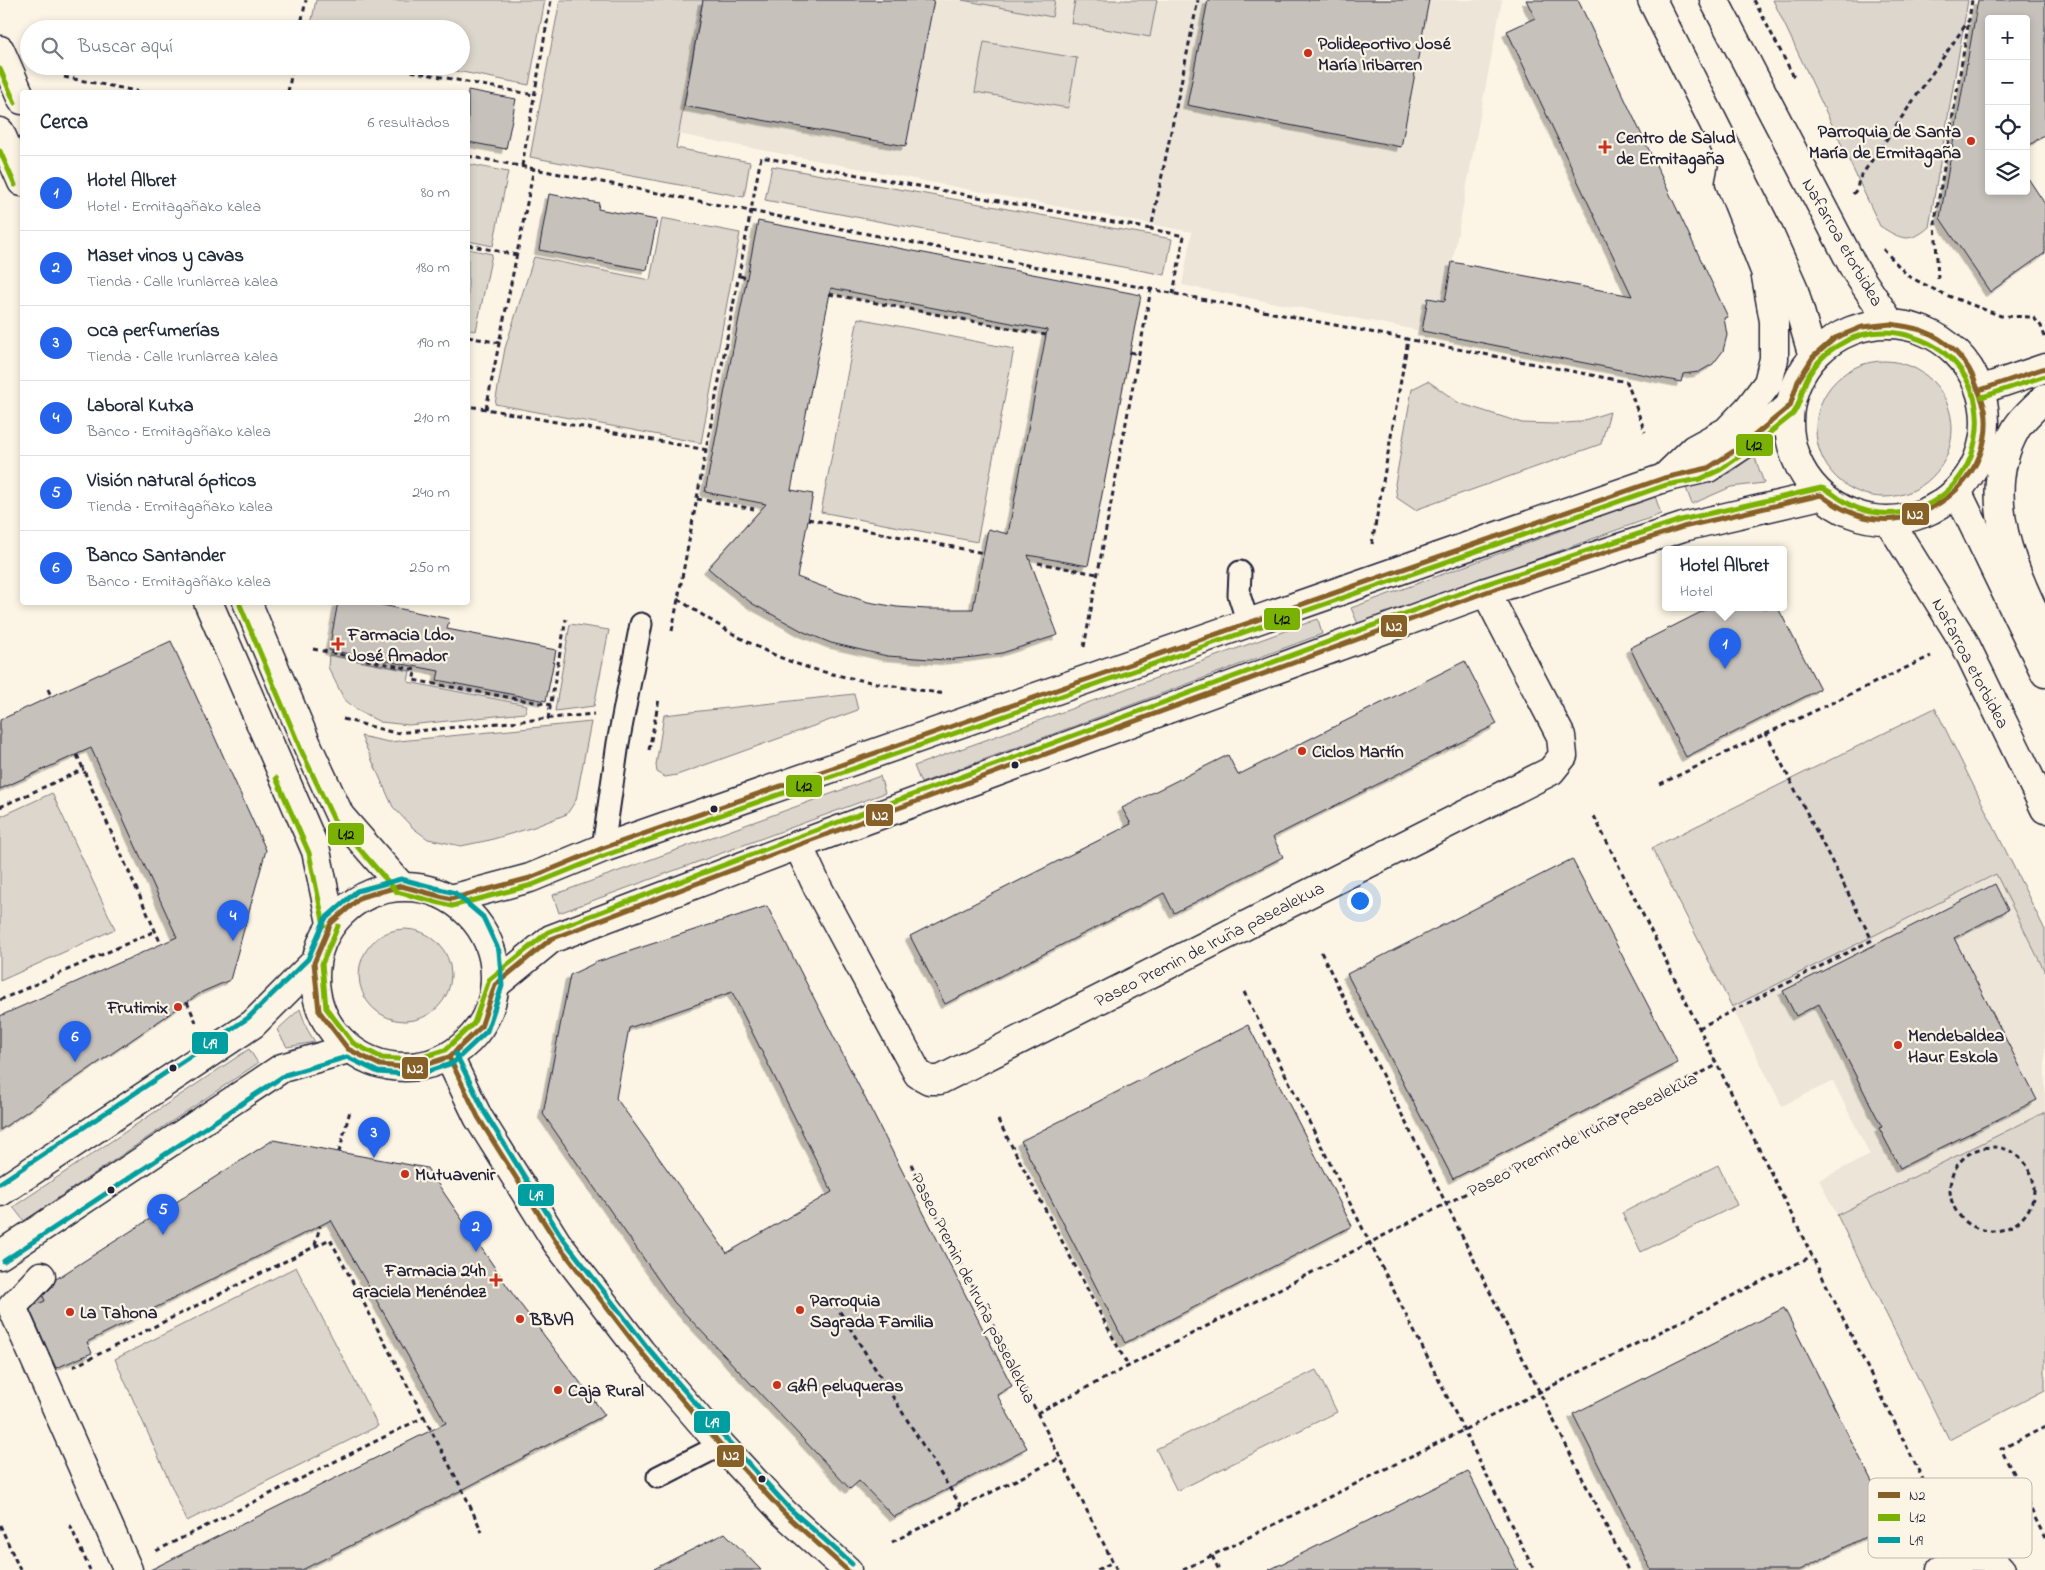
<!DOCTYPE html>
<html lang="es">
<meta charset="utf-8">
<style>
body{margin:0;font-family:"Indie Flower",sans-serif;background:#f2f2f3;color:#1f2937}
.controls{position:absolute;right:15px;top:15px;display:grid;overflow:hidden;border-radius:5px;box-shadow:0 2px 8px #0003}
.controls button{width:45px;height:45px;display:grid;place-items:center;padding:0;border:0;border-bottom:1px solid #e0e1e3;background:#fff;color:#1f2937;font:25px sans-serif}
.you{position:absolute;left:1359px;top:900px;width:18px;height:18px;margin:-12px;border:4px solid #fff;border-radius:50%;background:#1a73e8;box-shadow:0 0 0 8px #1a73e833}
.badge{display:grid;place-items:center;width:32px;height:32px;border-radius:50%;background:#2563eb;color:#fff;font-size:16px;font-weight:700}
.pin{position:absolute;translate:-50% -41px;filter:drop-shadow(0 1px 2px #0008)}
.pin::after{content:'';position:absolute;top:26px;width:18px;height:15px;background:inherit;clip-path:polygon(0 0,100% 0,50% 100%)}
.popup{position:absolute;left:1662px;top:546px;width:125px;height:65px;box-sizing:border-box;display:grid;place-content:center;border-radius:5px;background:#fff;filter:drop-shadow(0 1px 4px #0005);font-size:16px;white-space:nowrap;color:#747a83}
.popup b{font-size:19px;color:#1f2937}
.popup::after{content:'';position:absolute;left:50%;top:100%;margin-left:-10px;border:10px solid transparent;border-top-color:#fff}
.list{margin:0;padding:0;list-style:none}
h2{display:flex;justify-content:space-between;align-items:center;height:65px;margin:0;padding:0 20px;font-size:21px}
h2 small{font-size:16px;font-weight:400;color:#747a83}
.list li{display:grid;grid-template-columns:32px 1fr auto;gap:15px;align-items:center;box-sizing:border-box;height:75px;padding:0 20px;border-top:1px solid #e0e1e3}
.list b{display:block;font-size:19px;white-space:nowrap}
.list p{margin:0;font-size:16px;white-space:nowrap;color:#747a83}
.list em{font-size:16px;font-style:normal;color:#747a83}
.icon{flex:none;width:28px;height:28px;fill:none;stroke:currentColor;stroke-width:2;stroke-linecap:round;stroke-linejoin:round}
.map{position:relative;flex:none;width:2045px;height:1570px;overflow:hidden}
.search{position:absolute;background:#fff;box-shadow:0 2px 8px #0003;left:20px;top:20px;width:450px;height:55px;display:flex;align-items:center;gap:12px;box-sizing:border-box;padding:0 18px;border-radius:28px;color:#747a83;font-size:19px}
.panel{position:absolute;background:#fff;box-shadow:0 2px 8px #0003;left:20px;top:90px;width:450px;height:515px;border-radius:5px}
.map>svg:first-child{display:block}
</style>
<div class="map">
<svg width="2045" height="1570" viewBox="0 0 2045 1570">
<defs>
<filter id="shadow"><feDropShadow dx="-4.5" dy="4.5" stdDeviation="0" flood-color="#0004"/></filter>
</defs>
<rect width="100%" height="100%" fill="#fcf5e5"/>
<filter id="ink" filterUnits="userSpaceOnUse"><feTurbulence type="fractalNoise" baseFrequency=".02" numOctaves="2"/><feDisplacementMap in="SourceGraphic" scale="10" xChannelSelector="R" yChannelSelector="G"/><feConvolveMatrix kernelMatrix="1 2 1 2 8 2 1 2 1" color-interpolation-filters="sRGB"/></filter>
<g filter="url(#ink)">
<g fill="#ece5d8">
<polygon points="703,0 1502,0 1445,301 1428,298 1422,331 1182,285 1192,232 678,134"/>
<polygon points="1996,874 2045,972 2045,1112 1837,1215 1819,1180 1870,1155 1833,1081 1782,1106 1732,1007"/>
</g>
<g fill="#dcd6cc" stroke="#7f7c84">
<polygon points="316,0 545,0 529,85 431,66 461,66 461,29 310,29"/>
<polygon points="560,0 703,0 676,148 750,162 744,197 530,157"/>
<polygon points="962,0 1055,0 1052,17"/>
<polygon points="1075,0 1157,0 1150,37 1071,23"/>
<path d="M 1773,0 L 1968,0 L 1929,227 C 1910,244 1900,239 1880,226 Z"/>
<polygon points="984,42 1077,58 1068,108 975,92"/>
<polygon points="468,164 508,172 493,246 468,241"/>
<polygon points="772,166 1172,239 1165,275 765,200"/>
<polygon points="662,218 740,233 701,443 495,404 505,348 534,257 650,280"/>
<polygon points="468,249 492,254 476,331 468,330"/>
<polygon points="858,318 1014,349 977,542 821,512"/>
<circle cx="1884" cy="429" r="68"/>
<polygon points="1428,381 1459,403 1522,423 1554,424 1578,422 1610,412 1601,444 1415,510 1397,498 1395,484 1412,389"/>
<polygon points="1754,455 1764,483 1731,487 1692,504 1686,488 1730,473"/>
<polygon points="1655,496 1661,514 1358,624 1351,608"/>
<polygon points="1318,619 1322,634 921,783 914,766"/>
<polygon points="570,624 609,630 594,706 555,711"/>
<polygon points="329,655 410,671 408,682 527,705 525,713 409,725 380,722 357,710 344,699 328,667"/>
<polygon points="854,694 858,710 677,775 665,777 657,772 656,765 664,715"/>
<polygon points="1935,708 2045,930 2045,972 1996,874 1732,1007 1652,848"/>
<polygon points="591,722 576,800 567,814 534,827 490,840 461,846 428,839 413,828 393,807 361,736 389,742"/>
<polygon points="880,776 885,793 559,913 553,895"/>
<polygon points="52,793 115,929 0,981 0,817"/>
<circle cx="405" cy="975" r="46"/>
<polygon points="300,1009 307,1029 315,1042 287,1047 277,1030"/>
<polygon points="249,1049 258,1063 24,1221 13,1207"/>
<polygon points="2045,1112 2045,1390 1949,1440 1837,1215"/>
<polygon points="1718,1165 1737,1205 1641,1252 1622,1213"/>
<polygon points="296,1267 378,1426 187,1521 115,1359"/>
<polygon points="1316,1370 1337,1412 1177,1491 1156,1449"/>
</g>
<g fill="#c6c1bb" stroke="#22223b" fill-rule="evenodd" filter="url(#shadow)">
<polygon points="703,0 934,0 906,146 684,106"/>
<polygon points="1208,0 1429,0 1401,147 1187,105"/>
<polygon points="1526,0 1578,0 1728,317 1724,318 1727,335 1723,351 1713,364 1699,372 1683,374 1681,382 1422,331 1428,298 1445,301 1452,262 1632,296 1507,31 1535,18"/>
<polygon points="1978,0 2045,0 2045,134 2026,148 2026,19 1989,19 1989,191 2026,191 2026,175 2045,204 2045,253 1990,292 1940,218"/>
<polygon points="468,90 516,99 506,149 468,142"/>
<polygon points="549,194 599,203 598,209 657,220 647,270 539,250"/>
<path d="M 758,221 L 1141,295 L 1088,566 L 1028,555 L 1058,635 L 1002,653 L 974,657 L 945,660 L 887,656 L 831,643 L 804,632 L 753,604 L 730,587 L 708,568 L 766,504 L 705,492 ZM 831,288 L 1047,330 L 1008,534 L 988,529 L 973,609 L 927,609 L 897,607 L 868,602 L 840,593 L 797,577 L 813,494 L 791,490 Z"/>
<polygon points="338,602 368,602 449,619 447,629 556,650 546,701 437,680 439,671 329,650"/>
<polygon points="1709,608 1778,608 1820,689 1686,757 1630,648"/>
<polygon points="171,641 266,850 230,980 202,992 187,1002 0,1130 0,1016 177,937 91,748 0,789 0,720"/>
<polygon points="1465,661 1497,724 1273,837 1283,857 1174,913 1164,893 945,1004 910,936 1131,824 1122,808 1228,755 1238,775"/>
<polygon points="1572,859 1678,1063 1453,1179 1347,974"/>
<polygon points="1995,884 2008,910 1954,938 2037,1100 1900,1168 1879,1128 1882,1127 1819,1004 1796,1016 1783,991"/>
<path d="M 767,906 L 1012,1386 L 997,1395 L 1027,1448 L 894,1517 L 859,1481 L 850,1489 L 674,1302 L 543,1114 L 570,975 L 597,962 ZM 732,992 L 832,1192 L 727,1253 L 616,1098 L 629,1028 Z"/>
<polygon points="1248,1025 1352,1226 1125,1343 1021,1141"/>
<polygon points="273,1140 427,1168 514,1296 605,1415 456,1493 302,1570 150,1570 446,1423 331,1220 87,1342 92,1353 56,1368 30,1310 35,1305 45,1301 43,1296 52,1287 56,1279"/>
<polygon points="1784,1308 1893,1523 1800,1570 1651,1570 1573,1414"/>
<polygon points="1468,1471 1518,1570 1269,1570"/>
<polygon points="725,1533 761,1570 652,1570"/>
</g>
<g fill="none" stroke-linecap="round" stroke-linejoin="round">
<defs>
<g id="service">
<polyline points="1240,572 1239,595 1248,623"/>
<polyline points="603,848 618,743 641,624"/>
<polyline points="658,1477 721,1445"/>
</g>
<polyline id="pedestrian" points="41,1276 12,1307 128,1570"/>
<g id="minor">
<polyline points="798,845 818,888 918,1074 929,1080 940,1080 1551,771 1563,756 1561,736 1486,592"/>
<polyline points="1941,1570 1968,1556 1989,1557 2001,1570"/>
</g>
<g id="tertiary">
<polyline points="0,50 22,100"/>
<polyline points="0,132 22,182"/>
<polyline points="1980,390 2045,368"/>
<path d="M 2045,398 C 2035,407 2023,417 2016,429 C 1978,495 2013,572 2045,634"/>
<polyline points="1664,478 1694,449 1727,431 1749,408 1768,383 1774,359 1774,321 1765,271 1730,183 1734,163"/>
<polyline points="208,602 316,851 331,923"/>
<polyline points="247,602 308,747 340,816 401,886"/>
<circle cx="405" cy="977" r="90"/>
<polyline points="451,899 530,878 603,848 1664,478 1708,468 1743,445 1790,406"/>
<polyline points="495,985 551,939 798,845 1486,592 1683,527 1821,495"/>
<polyline points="449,1057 478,1117 557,1243 641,1352 721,1445 784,1513 847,1570"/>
<polyline points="0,1192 253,1024 314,963"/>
<polyline points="0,1255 282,1068 348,1049"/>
</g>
<g id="secondary">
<polyline points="1652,0 1768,231 1793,287 1813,357"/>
<polyline points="1714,0 1855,270 1891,324"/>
<circle cx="1887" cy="422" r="98"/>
<polyline points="1957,491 2045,673"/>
<polyline points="1889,521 1964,642 2045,809"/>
</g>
</defs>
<use href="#service" stroke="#22223b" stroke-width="25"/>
<use href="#pedestrian" stroke="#22223b" stroke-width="31"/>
<use href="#minor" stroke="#22223b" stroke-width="31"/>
<use href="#tertiary" stroke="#22223b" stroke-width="31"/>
<use href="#secondary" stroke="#22223b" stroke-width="31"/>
<g stroke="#22223b" stroke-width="3" stroke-dasharray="5 4" stroke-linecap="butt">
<polyline points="1754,0 1795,79"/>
<polyline points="300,29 306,0"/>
<polyline points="385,66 534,95"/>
<polyline points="64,77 141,92"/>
<polyline points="288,92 293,66"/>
<polyline points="468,156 1627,382 1645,432"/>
<polyline points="522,166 551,0"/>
<polyline points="1853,194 1857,189 1859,179 1969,20 1972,0"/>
<polyline points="468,245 517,255"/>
<polyline points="1883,249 1908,276 1941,293 2001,316 2033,317 2041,326 2045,337"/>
<polyline points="740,276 747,278"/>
<polyline points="1938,279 1935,221 1969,20"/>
<polyline points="829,294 1046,335"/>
<polyline points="1173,294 1184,236 1151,229 1198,0"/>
<polyline points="468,337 500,343"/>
<polyline points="1130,352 1138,354"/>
<polyline points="486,409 534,168"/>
<polyline points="468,411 468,406 486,409 707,450"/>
<polyline points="697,499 754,509"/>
<polyline points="808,519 984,553"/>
<polyline points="1372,544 1408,340"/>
<polyline points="1038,563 1097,574"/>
<path d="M 678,599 C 720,627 764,655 813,669 C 856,681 901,687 945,694"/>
<polyline points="672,631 761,157 1151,229"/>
<polyline points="1084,647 1151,289"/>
<polyline points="313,649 416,670 413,680 551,705"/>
<polyline points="48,689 51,696"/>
<polyline points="343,719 395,733 594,714"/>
<polyline points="548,719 566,619"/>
<polyline points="649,750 659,699"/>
<polyline points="77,755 161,944"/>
<polyline points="1660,784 1931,656"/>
<polyline points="0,807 84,769"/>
<polyline points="1594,816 1938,1510"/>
<polyline points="1321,952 1628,1570"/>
<polyline points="1244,992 1534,1570"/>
<polyline points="0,1000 155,931"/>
<polyline points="187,1002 196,1022"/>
<polyline points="1699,1028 1872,940 1766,733"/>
<polyline points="998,1120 1128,1366"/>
<circle cx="1992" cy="1189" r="42"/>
<polyline points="339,1152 350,1111"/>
<polyline points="911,1164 1117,1570"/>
<polyline points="315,1245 320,1226"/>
<polyline points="835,1304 962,1508"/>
<polyline points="73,1367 330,1239 424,1417 154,1552"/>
<polyline points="1037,1413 1717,1065"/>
<polyline points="424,1417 464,1493 482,1532"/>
<polyline points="2045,1427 2001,1449 2045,1538"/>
<polyline points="0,1525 20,1570"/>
<polyline points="70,1525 90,1570"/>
<polyline points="892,1542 1060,1458"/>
<polyline points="1212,1556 1219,1570"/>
<polyline points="1097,1570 1113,1562"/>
<polyline points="1183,1570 1812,1256"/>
</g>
<use href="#service" stroke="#fcf5e5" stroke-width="21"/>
<use href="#pedestrian" stroke="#fcf5e5" stroke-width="28"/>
<use href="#minor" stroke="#fcf5e5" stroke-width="28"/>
<use href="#tertiary" stroke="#fcf5e5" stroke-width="28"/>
<use href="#secondary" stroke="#fcf5e5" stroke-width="28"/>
<defs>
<g id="bus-1">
<path d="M 1891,324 C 1901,326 1911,327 1921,330 C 1947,339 1969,361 1977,387 C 1980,394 1983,402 1985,409 C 1995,471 1936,525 1876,519 C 1855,517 1837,507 1821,495 L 1683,527 L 1486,592 L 798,845 L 551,939 L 495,985 L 481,1027 L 449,1057 L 415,1068 L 380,1065 L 348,1049 L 319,1011 L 314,963 L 331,923 L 361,897 L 401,886 L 451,899 L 530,878 L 603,848 L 1664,478 L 1708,468 L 1743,445 L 1790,406 L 1798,381 L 1813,357 L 1835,338 L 1862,327 Z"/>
<polyline points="1980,390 2045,368"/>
<polyline points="449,1057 478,1117 557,1243 641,1352 721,1445 784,1513 847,1570"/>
</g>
<g id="bus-2">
<polyline points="0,69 15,103"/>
<polyline points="0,151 15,185"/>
<polyline points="1982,397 2045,376"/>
<path d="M 240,605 L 301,750 L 334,820 L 397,892 L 452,906 L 532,885 L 606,855 L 1666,485 L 1700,479 L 1720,470 L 1747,451 L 1793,414 C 1800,405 1800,396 1804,386 C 1809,370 1823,355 1837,346 C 1859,332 1885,328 1910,336 C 2019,368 1986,522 1879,513 C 1865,512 1852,507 1840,499 C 1834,495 1828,489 1821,488 L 1681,520 L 1483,585 L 795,838 L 548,932 L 489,980 L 474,1023 L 445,1050 L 414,1060 L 382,1058 L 353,1043 L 326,1008 L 322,964 L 338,926"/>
<polyline points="276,778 309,853 324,925"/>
</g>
<g id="bus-3">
<polyline points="456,1054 485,1113 563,1239 647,1347 727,1440 789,1508 852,1564"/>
<polyline points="0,1183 248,1018 308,959 325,919 357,891 401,879 455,893 483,917 499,951 502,986 487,1031 453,1063 417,1075 378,1072 347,1057 285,1075 4,1261"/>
</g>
</defs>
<use href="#bus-1" stroke="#fcf5e5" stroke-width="9"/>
<use href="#bus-2" stroke="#fcf5e5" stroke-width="9"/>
<use href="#bus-3" stroke="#fcf5e5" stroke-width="9"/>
<use href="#bus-1" stroke="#876028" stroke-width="5"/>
<use href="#bus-2" stroke="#7ab203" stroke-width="5"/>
<use href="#bus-3" stroke="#009ea0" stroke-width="5"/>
</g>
</g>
<g fill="#c8321e" stroke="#fcf5e5" stroke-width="2">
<circle cx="1308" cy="53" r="5"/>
<circle cx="1971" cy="141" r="5"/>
<path d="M1602.5 139.5h5v5h5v5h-5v5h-5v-5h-5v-5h5z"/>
<path d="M335.5 636.5h5v5h5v5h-5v5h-5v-5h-5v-5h5z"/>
<circle cx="1302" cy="751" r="5"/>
<circle cx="178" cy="1007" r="5"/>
<circle cx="1898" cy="1045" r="5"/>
<circle cx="405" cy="1174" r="5"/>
<path d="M493.5 1272.5h5v5h5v5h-5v5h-5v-5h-5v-5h5z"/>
<circle cx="800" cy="1310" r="5"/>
<circle cx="70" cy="1312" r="5"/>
<circle cx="520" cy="1319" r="5"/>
<circle cx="777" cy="1385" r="5"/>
<circle cx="558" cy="1390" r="5"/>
</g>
<g fill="#22223b" stroke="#fcf5e5" stroke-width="2">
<circle cx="1015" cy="765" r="4.5"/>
<circle cx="714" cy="809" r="4.5"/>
<circle cx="173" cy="1068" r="4.5"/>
<circle cx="111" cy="1190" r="4.5"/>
<circle cx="762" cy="1479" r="4.5"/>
</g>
<g text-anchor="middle" stroke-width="4.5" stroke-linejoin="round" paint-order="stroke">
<g font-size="18" font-weight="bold" fill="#22223b" stroke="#fcf5e5" text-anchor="start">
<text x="1318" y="49">Polideportivo José<tspan x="1318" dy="21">María Iribarren</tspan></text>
<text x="1961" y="137" text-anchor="end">Parroquia de Santa<tspan x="1961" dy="21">María de Ermitagaña</tspan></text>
<text x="1616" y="143">Centro de Salud<tspan x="1616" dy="21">de Ermitagaña</tspan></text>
<text x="348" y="640">Farmacia Ldo.<tspan x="348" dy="21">José Amador</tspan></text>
<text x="1312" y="757">Ciclos Martín</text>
<text x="168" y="1013" text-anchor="end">Frutimix</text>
<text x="1908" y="1041">Mendebaldea<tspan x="1908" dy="21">Haur Eskola</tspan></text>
<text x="415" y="1180">Mutuavenir</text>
<text x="486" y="1276" text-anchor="end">Farmacia 24h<tspan x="486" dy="21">Graciela Menéndez</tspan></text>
<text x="810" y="1306">Parroquia<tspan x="810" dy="21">Sagrada Familia</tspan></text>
<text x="80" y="1318">La Tahona</text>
<text x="530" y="1325">BBVA</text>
<text x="787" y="1391">G&amp;A peluqueras</text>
<text x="568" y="1396">Caja Rural</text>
</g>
<g font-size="18" fill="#22223b" stroke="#fcf5e5">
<text transform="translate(1843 242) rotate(60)" y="6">Nafarroa etorbidea</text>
<text transform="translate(1971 663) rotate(62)" y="6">Nafarroa etorbidea</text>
<text transform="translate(1209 944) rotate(-27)" y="6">Paseo Premin de Iruña pasealekua</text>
<text transform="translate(1582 1134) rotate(-27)" y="6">Paseo Premin de Iruña pasealekua</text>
<text transform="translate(974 1288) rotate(63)" y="6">Paseo Premin de Iruña pasealekua</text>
</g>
</g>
<rect x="1868" y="1478" width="164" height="80" rx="8" fill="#fcf5e5" stroke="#bbb6b2" stroke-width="1"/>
<rect x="1878" y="1492" width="22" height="6" fill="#876028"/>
<rect x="1878" y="1514" width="22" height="7" fill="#7ab203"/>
<rect x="1878" y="1537" width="22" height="6" fill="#009ea0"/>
<g font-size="14" fill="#22223b">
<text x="1909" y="1500">N2</text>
<text x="1909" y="1522">L12</text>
<text x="1909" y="1545">L19</text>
</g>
<g stroke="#fcf5e5" stroke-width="2">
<rect x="1735" y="433" width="39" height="24" rx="5" fill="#7ab203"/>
<rect x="1901" y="502" width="29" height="24" rx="5" fill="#876028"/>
<rect x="1263" y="607" width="38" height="24" rx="5" fill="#7ab203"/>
<rect x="1380" y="614" width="28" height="24" rx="5" fill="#876028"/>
<rect x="785" y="774" width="38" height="24" rx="5" fill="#7ab203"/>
<rect x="865" y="803" width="29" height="24" rx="5" fill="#876028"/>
<rect x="327" y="822" width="38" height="24" rx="5" fill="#7ab203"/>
<rect x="191" y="1031" width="38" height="24" rx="5" fill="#009ea0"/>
<rect x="401" y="1056" width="28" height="24" rx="5" fill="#876028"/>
<rect x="517" y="1183" width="38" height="24" rx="5" fill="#009ea0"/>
<rect x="693" y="1410" width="38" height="24" rx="5" fill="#009ea0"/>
<rect x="716" y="1444" width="29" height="24" rx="5" fill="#876028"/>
</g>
<g font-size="14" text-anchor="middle" font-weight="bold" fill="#fff">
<text x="1915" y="519">N2</text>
<text x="1394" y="631">N2</text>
<text x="880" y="820">N2</text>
<text x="210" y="1048">L19</text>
<text x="415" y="1073">N2</text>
<text x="536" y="1200">L19</text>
<text x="712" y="1427">L19</text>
<text x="731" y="1460">N2</text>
</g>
<g font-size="14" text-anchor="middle" font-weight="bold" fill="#111">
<text x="1754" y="450">L12</text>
<text x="1282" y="624">L12</text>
<text x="804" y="791">L12</text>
<text x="346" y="839">L12</text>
</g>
</svg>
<div class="controls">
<button>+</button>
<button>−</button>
<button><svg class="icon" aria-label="locate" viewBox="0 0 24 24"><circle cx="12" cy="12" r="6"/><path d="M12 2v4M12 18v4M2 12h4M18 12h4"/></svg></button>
<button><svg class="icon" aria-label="layers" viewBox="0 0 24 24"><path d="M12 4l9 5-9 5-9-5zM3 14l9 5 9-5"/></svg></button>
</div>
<div class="you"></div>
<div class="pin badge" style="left:1725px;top:669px">1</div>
<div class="popup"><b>Hotel Albret</b>Hotel</div>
<div class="pin badge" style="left:476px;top:1252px">2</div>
<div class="pin badge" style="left:374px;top:1158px">3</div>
<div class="pin badge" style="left:233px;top:941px">4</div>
<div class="pin badge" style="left:163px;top:1235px">5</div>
<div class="pin badge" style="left:75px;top:1062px">6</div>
<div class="search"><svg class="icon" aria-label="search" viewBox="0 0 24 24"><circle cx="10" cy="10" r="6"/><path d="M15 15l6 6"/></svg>Buscar aquí</div>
<section class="panel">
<h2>Cerca<small>6 resultados</small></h2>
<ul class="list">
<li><span class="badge">1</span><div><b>Hotel Albret</b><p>Hotel · Ermitagañako kalea</p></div><em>80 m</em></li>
<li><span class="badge">2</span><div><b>Maset vinos y cavas</b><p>Tienda · Calle Irunlarrea kalea</p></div><em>180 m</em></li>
<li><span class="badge">3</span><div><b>Oca perfumerías</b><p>Tienda · Calle Irunlarrea kalea</p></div><em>190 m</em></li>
<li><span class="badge">4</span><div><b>Laboral Kutxa</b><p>Banco · Ermitagañako kalea</p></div><em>210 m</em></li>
<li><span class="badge">5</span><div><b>Visión natural ópticos</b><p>Tienda · Ermitagañako kalea</p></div><em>240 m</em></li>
<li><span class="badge">6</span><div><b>Banco Santander</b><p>Banco · Ermitagañako kalea</p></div><em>250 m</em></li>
</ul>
</section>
</div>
